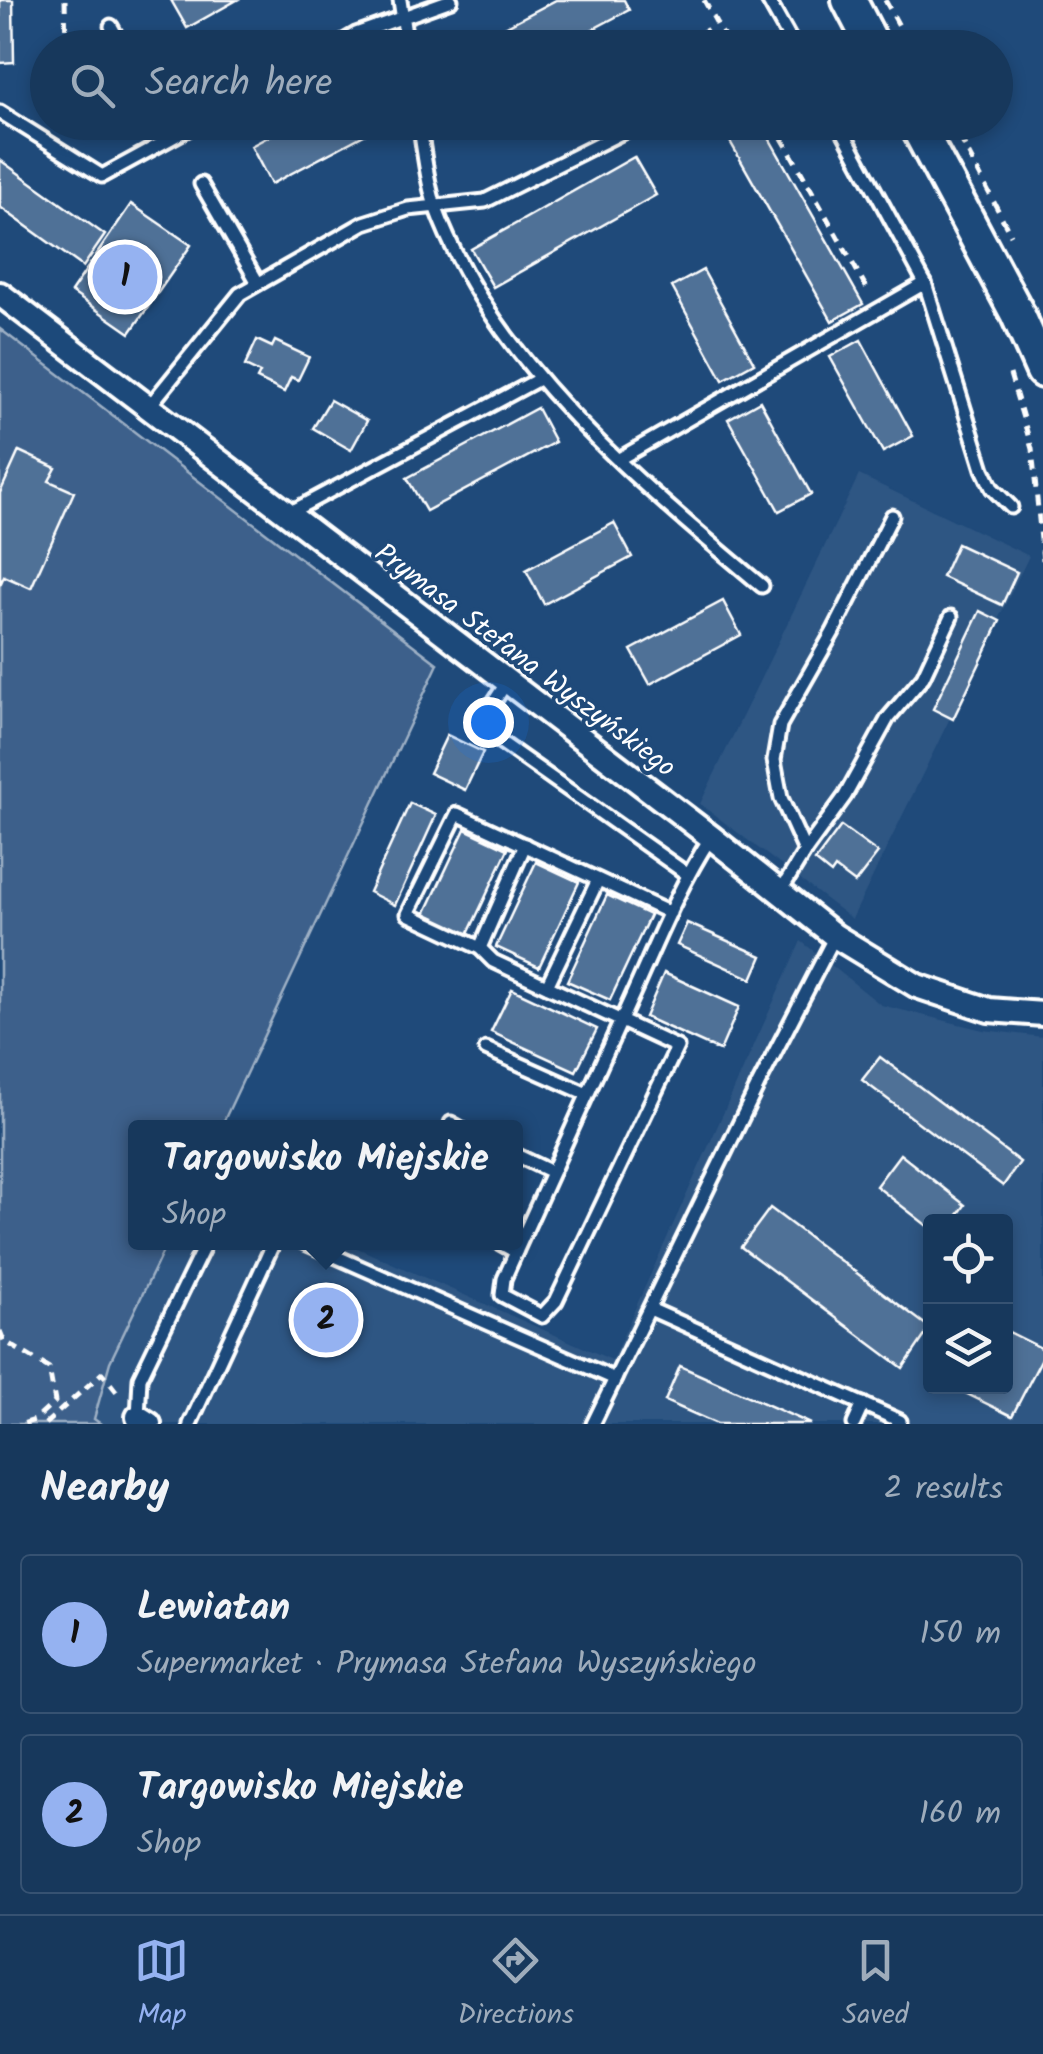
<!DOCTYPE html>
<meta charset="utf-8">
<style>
body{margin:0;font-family:Kalam,sans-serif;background:#244365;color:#f1f3f6}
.controls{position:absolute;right:30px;bottom:30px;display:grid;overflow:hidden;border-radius:10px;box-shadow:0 5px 15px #0003}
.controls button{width:90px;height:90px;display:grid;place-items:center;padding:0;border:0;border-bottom:2px solid #365272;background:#17385c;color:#f1f3f6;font:50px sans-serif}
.you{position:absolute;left:488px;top:722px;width:35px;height:35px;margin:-25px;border:8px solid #fff;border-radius:50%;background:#1a73e8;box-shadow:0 0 0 15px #1a73e833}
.badge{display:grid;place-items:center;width:65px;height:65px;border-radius:50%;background:#95b2f1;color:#111;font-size:32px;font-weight:700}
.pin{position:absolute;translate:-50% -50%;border:5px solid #fff;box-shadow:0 2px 10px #0006}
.popup{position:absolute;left:128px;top:1120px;width:395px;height:130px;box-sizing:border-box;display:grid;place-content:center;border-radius:10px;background:#17385c;filter:drop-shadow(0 2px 8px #0005);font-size:32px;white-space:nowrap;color:#9eacbb}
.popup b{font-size:38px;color:#f1f3f6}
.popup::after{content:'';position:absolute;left:50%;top:100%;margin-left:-20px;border:20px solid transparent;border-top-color:#17385c}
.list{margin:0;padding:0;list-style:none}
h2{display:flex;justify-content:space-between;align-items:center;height:130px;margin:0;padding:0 40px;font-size:42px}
h2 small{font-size:32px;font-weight:400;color:#9eacbb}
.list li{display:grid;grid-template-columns:65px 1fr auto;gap:30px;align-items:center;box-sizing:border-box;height:160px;margin:0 20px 20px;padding:0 20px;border:2px solid #365272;border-radius:10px}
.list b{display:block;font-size:38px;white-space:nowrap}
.list p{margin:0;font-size:32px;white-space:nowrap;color:#9eacbb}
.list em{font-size:32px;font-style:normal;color:#9eacbb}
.icon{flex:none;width:55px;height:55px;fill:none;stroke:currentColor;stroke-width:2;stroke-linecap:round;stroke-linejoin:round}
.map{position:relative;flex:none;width:1043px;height:1424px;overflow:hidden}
.search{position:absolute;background:#17385c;box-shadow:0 5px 15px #0003;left:30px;right:30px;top:30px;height:110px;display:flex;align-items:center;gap:25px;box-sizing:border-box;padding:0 35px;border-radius:55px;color:#9eacbb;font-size:38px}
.sheet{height:490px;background:#17385c}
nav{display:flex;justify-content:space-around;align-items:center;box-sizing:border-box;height:140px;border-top:2px solid #365272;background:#17385c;font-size:28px;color:#9eacbb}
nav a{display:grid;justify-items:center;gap:5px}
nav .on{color:#95b2f1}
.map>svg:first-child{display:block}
</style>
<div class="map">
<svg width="1043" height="1424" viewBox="0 0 1043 1424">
<rect width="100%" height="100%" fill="#1f4a7a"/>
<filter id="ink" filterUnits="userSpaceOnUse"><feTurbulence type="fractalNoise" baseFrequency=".01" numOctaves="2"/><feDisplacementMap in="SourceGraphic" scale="20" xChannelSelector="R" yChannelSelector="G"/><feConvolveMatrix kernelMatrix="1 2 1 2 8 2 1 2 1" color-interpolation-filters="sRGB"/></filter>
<g filter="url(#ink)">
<g fill="#2e5683" fill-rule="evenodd">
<polygon points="859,475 1029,556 852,919 700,804"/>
<path d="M 801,941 L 881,1005 L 983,1030 L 1043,1037 L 1043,1424 L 101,1424 L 93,1419 L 110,1362 L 167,1243 L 346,1243 L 612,1360 ZM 930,1222 L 1006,1222 L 1006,1386 L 930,1386 Z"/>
</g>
<polygon fill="#3c618b" stroke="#9eb0c5" stroke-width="2.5" points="0,329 438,664 221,1127 136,1128 136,1242 167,1243 110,1362 94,1419 101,1424 0,1424"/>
<g fill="#507197" stroke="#fff" stroke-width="2.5">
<polygon points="0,0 13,0 14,62 0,63"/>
<polygon points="171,0 237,0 187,28"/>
<polygon points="556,0 624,0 629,10 557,48 465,48"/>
<polygon points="706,29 717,48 676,48 675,46"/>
<polygon points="296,122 379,122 381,126 271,184 251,146"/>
<polygon points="719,122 760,122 863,304 832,321"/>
<polygon points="634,157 656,195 493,287 471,249"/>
<polygon points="0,160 105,235 83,267 0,207"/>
<polygon points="131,204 191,245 130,333 71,292"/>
<polygon points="703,270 754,363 723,380 672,287"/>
<polygon points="257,340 272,347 275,341 309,357 298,380 291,377 284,392 257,379 260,373 245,366"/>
<polygon points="861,340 913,436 883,452 830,357"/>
<polygon points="330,400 367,421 351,450 313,428"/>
<polygon points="760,401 811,494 779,511 728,419"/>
<polygon points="537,408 555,442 426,511 407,478"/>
<polygon points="19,451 56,468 49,481 74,492 31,588 4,576 0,585 0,493"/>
<polygon points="614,523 632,557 544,604 526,570"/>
<polygon points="957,544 1017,572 1002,605 942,577"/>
<polygon points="723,601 741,635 650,684 631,650"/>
<polygon points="980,611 1000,621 953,719 933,709"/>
<polygon points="447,735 483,752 465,790 429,773"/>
<polygon points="410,803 436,815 395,905 369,892"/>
<polygon points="841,826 878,853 855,883 835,868 831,874 815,861"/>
<polygon points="465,829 508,849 468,934 425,914"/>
<polygon points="536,862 579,882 539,967 496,947"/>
<polygon points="607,895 650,915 610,1000 567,981"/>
<polygon points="687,923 762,956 752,979 677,945"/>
<polygon points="664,973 739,1007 720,1051 645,1017"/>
<polygon points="512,989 597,1029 576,1071 491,1032"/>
<polygon points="880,1057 1020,1162 1003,1186 862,1080"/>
<polygon points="900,1154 965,1205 953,1222 930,1222 930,1228 876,1186"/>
<polygon points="770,1208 930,1328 903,1368 741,1247"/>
<polygon points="1009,1332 1043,1349 1043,1356 1012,1416 963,1392 966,1386 1006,1386 1006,1339"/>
<polygon points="680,1366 811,1424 717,1424 665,1401"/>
</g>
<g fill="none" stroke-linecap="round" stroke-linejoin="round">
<defs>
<g id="lane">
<polyline points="400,0 407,48"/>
<polyline points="768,0 795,48"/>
<polyline points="111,26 123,48"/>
<polyline points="332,48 356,34 451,0"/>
<polyline points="0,112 102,176 201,122"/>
<path d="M 419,122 C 424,150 426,179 435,206 C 492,362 638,482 762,586"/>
<polyline points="838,122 925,283 983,469 992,488 1011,507"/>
<polyline points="201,184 258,283"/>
<polyline points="147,409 240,294 364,223 408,209 485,201 641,123"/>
<polyline points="619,459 925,283"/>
<polyline points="287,514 539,379"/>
<polyline points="507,682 478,726 687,874"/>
<polyline points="805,851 781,798 774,760 780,725 833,632 892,516"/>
<polyline points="780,892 805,851 845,796 888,718 923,677 951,617"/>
<path d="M 670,913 L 457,814 L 408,914 L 480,948 L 493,961 L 677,1047 L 556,1301 L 542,1316 L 502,1295 L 504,1279 L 516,1252 C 555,1166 594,1080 633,994 C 657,941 679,886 711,837"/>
<polyline points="480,948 525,845"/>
<polyline points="547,986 598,880"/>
<polyline points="486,1049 587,1094"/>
<polyline points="451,1123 460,1128"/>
<polyline points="516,1155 552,1172"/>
<polyline points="303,1242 615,1379"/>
<polyline points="498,1242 516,1252"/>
<polyline points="650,1309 900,1421"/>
<polyline points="138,1417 140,1378 206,1242"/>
<polyline points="190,1424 274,1242"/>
<polyline points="593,1424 758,1085 835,936"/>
<polyline points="854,1424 863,1404"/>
</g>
<g id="street">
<polyline points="0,294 711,837 835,936 917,986 989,1010 1043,1014"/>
<polyline points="138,1417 149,1424"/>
</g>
<g id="secondary">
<polyline points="849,0 874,48"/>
<polyline points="915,122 1017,313 1043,371"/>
</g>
</defs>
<use href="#lane" stroke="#fff" stroke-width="19"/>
<use href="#street" stroke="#fff" stroke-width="30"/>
<use href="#secondary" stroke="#fff" stroke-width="40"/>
<g stroke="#fff" stroke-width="5" stroke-dasharray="10 8" stroke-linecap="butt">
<polyline points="65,0 66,48"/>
<polyline points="704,0 730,48"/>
<polyline points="885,0 911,48"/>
<polyline points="118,122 136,136"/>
<polyline points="773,122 870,294"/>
<polyline points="952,122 1011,235"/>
<polyline points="1010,374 1032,449 1043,560"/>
<polyline points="0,1331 4,1341 49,1368 55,1402 35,1420 22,1424"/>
<polyline points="45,1424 102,1373 121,1397"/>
</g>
<use href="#lane" stroke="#1f4a7a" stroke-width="11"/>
<use href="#street" stroke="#1f4a7a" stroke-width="22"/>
<use href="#secondary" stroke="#1f4a7a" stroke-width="32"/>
</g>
</g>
<g text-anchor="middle" stroke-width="8" stroke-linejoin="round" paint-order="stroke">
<g font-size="28" fill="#fff" stroke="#1f4a7a">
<text transform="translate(526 659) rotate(37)" y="10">Prymasa Stefana Wyszyńskiego</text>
</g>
</g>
</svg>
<div class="controls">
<button><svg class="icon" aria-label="locate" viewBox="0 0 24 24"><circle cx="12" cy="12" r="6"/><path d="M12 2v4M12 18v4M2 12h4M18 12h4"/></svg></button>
<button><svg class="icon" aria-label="layers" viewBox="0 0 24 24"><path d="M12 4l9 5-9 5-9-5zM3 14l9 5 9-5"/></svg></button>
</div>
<div class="you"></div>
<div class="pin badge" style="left:125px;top:277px">1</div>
<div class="pin badge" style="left:326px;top:1320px">2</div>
<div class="popup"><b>Targowisko Miejskie</b>Shop</div>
<div class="search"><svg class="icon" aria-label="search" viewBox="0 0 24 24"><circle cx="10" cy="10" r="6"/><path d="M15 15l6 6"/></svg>Search here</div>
</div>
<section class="sheet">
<h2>Nearby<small>2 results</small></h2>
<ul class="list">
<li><span class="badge">1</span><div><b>Lewiatan</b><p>Supermarket · Prymasa Stefana Wyszyńskiego</p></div><em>150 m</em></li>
<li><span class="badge">2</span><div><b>Targowisko Miejskie</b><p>Shop</p></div><em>160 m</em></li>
</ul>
</section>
<nav>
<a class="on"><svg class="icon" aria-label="map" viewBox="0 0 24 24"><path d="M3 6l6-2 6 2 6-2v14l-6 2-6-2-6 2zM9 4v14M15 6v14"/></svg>Map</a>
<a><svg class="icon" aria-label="directions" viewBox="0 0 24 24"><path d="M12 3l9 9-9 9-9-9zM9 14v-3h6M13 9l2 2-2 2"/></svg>Directions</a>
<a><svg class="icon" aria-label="saved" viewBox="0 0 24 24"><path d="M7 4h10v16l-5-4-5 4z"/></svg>Saved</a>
</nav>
